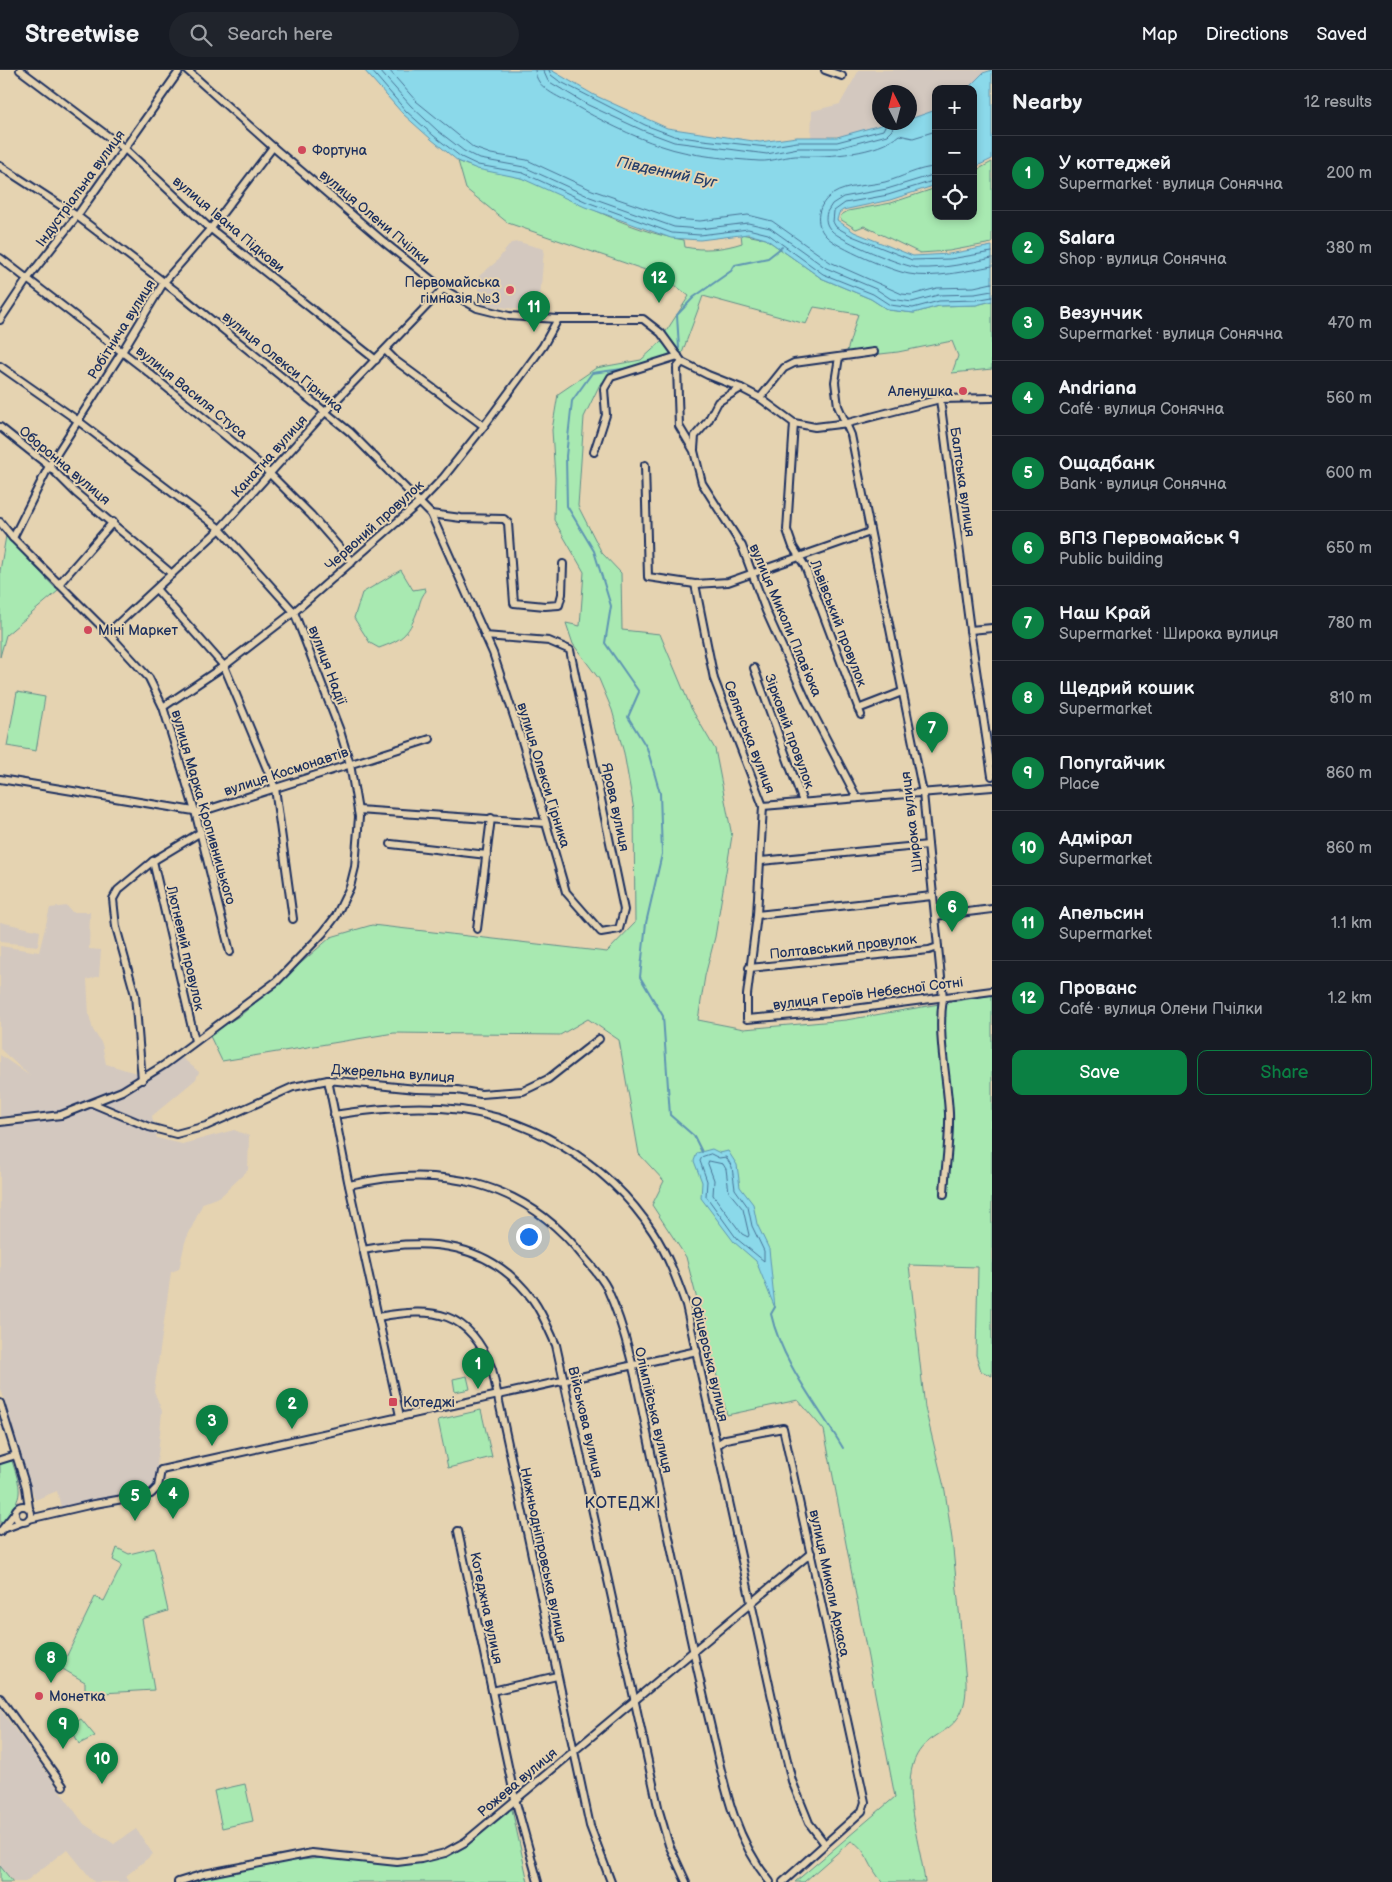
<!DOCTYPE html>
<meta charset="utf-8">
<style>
body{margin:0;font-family:"Balsamiq Sans",sans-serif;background:#20242c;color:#f1f3f6}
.controls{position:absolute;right:15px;top:15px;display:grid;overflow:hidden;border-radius:10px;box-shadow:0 2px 8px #0003}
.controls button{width:45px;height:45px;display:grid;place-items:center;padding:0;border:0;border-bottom:1px solid #363941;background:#171b24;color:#f1f3f6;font:25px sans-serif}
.compass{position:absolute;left:872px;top:15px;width:45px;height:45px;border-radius:50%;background:#171b24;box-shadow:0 2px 8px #0003;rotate:354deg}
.you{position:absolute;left:528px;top:1166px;width:18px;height:18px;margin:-12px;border:4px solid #fff;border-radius:50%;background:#1a73e8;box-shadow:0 0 0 8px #1a73e833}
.badge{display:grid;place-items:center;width:32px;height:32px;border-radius:50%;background:#0b8043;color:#fff;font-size:16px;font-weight:700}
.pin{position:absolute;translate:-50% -41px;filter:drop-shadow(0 1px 2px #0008)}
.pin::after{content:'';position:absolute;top:26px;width:18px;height:15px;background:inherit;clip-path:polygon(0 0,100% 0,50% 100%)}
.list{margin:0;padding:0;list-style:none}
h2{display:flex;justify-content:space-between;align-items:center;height:65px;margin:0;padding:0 20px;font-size:21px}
h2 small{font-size:16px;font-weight:400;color:#9ea1a6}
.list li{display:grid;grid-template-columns:32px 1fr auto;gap:15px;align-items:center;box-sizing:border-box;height:75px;padding:0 20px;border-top:1px solid #363941}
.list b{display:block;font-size:19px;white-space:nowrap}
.list p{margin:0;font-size:16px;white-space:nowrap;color:#9ea1a6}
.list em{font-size:16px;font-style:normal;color:#9ea1a6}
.actions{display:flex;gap:10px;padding:15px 20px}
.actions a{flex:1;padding:11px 0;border:1px solid #0b8043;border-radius:10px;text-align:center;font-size:18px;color:#0b8043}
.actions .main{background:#0b8043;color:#fff}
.icon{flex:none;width:28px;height:28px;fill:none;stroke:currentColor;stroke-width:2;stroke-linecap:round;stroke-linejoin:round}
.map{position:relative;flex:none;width:992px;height:1812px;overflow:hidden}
header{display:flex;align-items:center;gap:30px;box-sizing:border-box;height:70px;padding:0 25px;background:#171b24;border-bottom:1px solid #363941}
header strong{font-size:24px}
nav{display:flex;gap:28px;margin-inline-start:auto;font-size:18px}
.search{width:350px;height:45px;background:#20242c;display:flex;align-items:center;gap:12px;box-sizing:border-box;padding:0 18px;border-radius:28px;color:#9ea1a6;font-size:19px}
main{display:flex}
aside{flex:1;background:#171b24}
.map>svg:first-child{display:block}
</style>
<header>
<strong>Streetwise</strong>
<div class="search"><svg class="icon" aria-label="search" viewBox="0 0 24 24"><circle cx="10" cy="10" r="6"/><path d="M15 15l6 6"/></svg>Search here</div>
<nav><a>Map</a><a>Directions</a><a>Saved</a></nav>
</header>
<main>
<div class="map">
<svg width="992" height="1812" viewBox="0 0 992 1812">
<rect width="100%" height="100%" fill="#e5d3b1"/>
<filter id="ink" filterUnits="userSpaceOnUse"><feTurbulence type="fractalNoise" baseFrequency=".02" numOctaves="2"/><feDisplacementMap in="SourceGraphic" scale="10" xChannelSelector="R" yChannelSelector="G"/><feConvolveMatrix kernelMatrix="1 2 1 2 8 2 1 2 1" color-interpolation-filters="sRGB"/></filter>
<g filter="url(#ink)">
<g fill="#d3c8bf">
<polygon points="859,0 990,0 985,1 967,19 936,19 936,40 922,46 910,49 909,22 879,22 879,52 893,53 848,65 811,68 812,41 840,34"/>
<polygon points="519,172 544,179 539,242 478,234 479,206 496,192 511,173"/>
<polygon points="67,836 72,842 90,842 89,879 101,880 99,906 87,910 89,945 93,960 102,974 106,994 143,1005 179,985 199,1002 196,1009 152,1046 157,1068 182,1074 234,1060 249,1066 248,1100 221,1126 203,1133 185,1172 179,1199 171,1202 154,1321 162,1341 155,1418 152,1422 61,1437 57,1421 35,1430 0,1316 0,985 30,1006 0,979 0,876 39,882 50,838"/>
<polygon points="0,852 40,861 38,876 0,872"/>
<polygon points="0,1639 84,1754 114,1774 136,1759 153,1784 126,1806 130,1812 94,1812 67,1779 25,1812 14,1812 0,1796"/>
</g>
<g fill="#a8e9b1" stroke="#628c88">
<path d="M 458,91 C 479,102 502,101 524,109 C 577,129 627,161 684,170 L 685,177 C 703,181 724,179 742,173 L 741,164 L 766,169 L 821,208 L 871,229 L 888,240 L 914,243 L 939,236 L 976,235 L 992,231 L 992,299 L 952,303 L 958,286 L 952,271 L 898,282 L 845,288 L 858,244 L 814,237 L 806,254 L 703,226 L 681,286 L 665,263 L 689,226 L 663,206 L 508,153 L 466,119 Z"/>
<polygon points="992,92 992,173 949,181 920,183 864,156 856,159 840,149 841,145 848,141 891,133 936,118 936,146 973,146 973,102"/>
<path d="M 661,272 L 669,278 L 675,288 L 614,305 L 600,314 L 584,347 L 578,436 L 602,483 L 621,503 L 622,560 L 660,564 L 691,638 L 715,679 L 732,766 L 715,867 L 705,906 L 698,950 L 744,959 L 846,950 L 992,925 L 992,1306 L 981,1301 L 976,1285 L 978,1197 L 909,1195 L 925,1338 L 945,1421 L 952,1469 L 966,1611 C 968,1671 926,1654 913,1694 C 903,1725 921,1779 925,1812 L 883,1812 C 870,1801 867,1777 851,1771 L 804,1812 L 795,1812 L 895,1727 L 824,1360 L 798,1330 L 727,1345 L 686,1187 L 652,1135 L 664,1111 L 639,1084 L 619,970 L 588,949 L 560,965 L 394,963 L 222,991 L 209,964 L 241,945 L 331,867 L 372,855 L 607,882 L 635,853 L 634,740 L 624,683 L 612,640 L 599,609 L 573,574 L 566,553 L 580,556 L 584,502 L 554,450 L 555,408 L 552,360 L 558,324 L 596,298 L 641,290 Z"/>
<polygon points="6,466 58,521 6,565 0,587 0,501"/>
<path d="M 401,500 L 413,520 L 425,518 L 426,521 C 420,528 420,534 417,542 C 408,566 401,570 379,578 L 370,573 L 354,548 L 362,523 Z"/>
<polygon points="17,622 45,627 36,681 7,676"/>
<polygon points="467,1306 470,1319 455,1322 453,1309"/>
<polygon points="481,1340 492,1387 448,1398 438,1350"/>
<path d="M 12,1391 C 23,1425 23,1427 0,1455 L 0,1393 Z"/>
<polygon points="117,1478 129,1484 154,1478 168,1541 142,1549 154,1620 85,1624 85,1612 61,1598 95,1527 104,1531 122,1495 113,1490"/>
<polygon points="81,1649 95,1666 79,1674 70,1656"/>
<polygon points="245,1714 253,1751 222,1758 214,1721"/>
<polygon points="511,1735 528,1812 184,1812 260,1793 339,1787 400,1795 450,1784"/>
<polygon points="0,1796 13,1812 0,1812"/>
</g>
<g fill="#8bd9ea" stroke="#5e95b2">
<polygon points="364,0 551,0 594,25 667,58 760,72 797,67 837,67 888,53 909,52 910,49 936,40 936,115 890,130 843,140 839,143 837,150 854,162 913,186 949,184 992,176 992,231 976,235 939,236 914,243 888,240 871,229 821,208 766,169 748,164 700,170 671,168 585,137 521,108 477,99 458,91 431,69 403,44"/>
<polygon points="992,0 992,89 973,98 973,19 967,19 983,3"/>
<polygon points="712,1079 720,1083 728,1081 737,1095 740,1117 753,1134 757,1154 769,1179 775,1238 756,1191 734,1172 701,1128 702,1112 694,1091 697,1083"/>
</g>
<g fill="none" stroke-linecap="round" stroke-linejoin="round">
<g stroke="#487396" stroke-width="1">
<polyline points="371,0 406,41 434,66 461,87 478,95 523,103 587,132 672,163 700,165 748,159 768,164 823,204 873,224 890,235 913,238 939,231 976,230 992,227"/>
<polyline points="379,0 411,36 438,61 464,81 480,89 524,97 590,127 674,157 700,159 748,153 770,158 826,198 876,219 891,229 912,232 938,225 975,224 992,221"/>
<polyline points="389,0 416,31 474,78 491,84 527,90 592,120 676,149 700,151 748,145 772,151 830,192 902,224 911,225 937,218 974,217 992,213"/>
<path d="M 535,0 C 536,19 558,26 572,34 C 600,50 631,66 662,76 C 690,86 730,89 759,91 C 773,92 787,85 801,86 C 828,87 878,84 899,65 L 913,68 L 936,61"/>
<polyline points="543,0 548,11 588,35 642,60 674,72 767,84 798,78 838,78 887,65 892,60 894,52"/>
<polyline points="549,0 551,5 559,11 645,55 674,66 703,70 767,77 797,72 837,72 883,60 887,52"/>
<path d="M 936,97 C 919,97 901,108 885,112 C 869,116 847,115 833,124 C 818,133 813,153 826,166 C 837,178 892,201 909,204 C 935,209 966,201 992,196"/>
<path d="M 936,104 L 887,119 L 843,127 L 832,134 L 827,142 C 825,149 826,155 831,160 C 840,171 904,197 919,198 C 943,199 969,193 992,188"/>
<polyline points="936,110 888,125 845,133 834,141 833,152 836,157 852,166 912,190 950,189 992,182"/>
<polygon points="711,1084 719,1088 726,1087 732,1097 735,1119 748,1137 752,1156 764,1181 764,1191 737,1169 706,1126 707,1111 700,1091 702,1087"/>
<polygon points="709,1091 723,1094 726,1099 729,1122 743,1139 749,1165 748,1167 742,1164 713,1125 714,1110 708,1094"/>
</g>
<g stroke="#5e95b2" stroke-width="2">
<polyline points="679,278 677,245 694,227 731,201 735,195 768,188 782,177"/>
<polyline points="630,298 592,303 572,331 566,386 567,436 594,481 611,536 605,573 639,622 628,647 647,678 660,723 662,784 646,853 640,907 663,946 670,1045 694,1066 702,1082"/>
<path d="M 775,1237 L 771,1244 C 782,1293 818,1336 843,1378"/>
</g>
<defs>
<g id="minor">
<polyline points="20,0 125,79 206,155 376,290"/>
<polyline points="187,0 273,77 384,172 443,219 477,238 509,246 558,249 643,249 661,263 682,292 708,305 741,318 760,328 794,353 815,357 848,353 940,329 992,328"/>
<polyline points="825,0 842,6"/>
<polyline points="0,96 77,146 178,223 350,362 431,444 493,583 523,674 566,822 601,862 619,859 624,840 570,580 549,571 485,566"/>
<polyline points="0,188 143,298 262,396 311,445 352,492"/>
<polyline points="0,250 28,208 77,146 180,0"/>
<polyline points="385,280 396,291 484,356"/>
<path d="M 839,287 L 835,312 L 838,336 L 851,365 L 923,723 L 943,928 C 937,967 947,1005 949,1043 C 950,1070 945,1098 944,1124"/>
<polyline points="682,292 677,298 679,356 694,381 702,413 742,476 766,541 807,632 857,728"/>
<polyline points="0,296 77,350 220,459 294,542 340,661 350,694 359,747 355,797 350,817 336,846 323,863 277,911 164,995 122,1021 61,1045 0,1052"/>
<polyline points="760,328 784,298 794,293 874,282"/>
<polyline points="940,329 970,560 992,706"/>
<polyline points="794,353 787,460 793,477 805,496 861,645"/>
<polyline points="0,357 49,396 76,423 172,504"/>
<polyline points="694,379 695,366 708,351 718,332 741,318"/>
<polyline points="594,382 606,345 604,319 611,307 678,286"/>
<polyline points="645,395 648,507 695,514 728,512 870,462"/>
<polyline points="431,444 461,448 504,449 508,453 514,533 545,536 559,535 562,524 563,494"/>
<polyline points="0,452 13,468 108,563 149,608 163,637 195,741 230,882"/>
<polyline points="13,468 49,396 122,282 164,212 212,157 273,77"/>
<polyline points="59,514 113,452"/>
<polyline points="695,514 714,609 763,736 757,845 747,925 747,949 831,942 992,921"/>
<polyline points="157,520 224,596 275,718 293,849"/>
<polyline points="970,560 992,558"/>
<polyline points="108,563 220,459 325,342 443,219"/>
<polyline points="754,598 803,732"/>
<polyline points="163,637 224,596 294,542 420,432 443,408 484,356 543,276 558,249"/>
<polyline points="858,639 902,622"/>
<polyline points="0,709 200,742 430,669"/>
<polyline points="763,736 992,717"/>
<polyline points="358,740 545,753"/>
<polyline points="391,774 487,785"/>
<polyline points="153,791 195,971"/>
<polyline points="761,791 928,775"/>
<polyline points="757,845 932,826"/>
<polyline points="935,846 992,839"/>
<polyline points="477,859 491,748"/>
<polyline points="749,898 929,880 938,877"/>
<polyline points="142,1010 135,925 116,857 113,829 118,820 153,791 201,762"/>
<polyline points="328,1010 348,1111 400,1346"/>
<polyline points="94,1034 149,1057 176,1064 206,1056 293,1017 328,1010 416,1019 457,1020 481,1024 523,1021 548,1009 599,969"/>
<path d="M 334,1045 C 370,1039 404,1036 441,1038 C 525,1043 608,1092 653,1162 C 668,1185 677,1210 686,1235 L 772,1628 L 792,1711 L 809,1753 L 825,1774"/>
<path d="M 349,1115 C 438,1094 523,1110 582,1185 C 590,1195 601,1206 607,1218 C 631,1271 640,1331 652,1387 C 671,1475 688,1562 709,1649 C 723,1707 731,1764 770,1812"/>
<path d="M 363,1180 C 429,1167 490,1172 533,1230 C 543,1244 549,1260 556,1275 L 659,1741 L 669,1775 L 686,1812"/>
<path d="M 378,1247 C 434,1237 469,1240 492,1299 L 590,1756 L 611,1812"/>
<polyline points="0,1333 26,1417 29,1438"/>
<polyline points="717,1375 726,1369 783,1358 865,1732 862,1741 783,1812"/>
<polyline points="0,1390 16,1385"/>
<circle cx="23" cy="1444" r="8"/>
<polyline points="29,1449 89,1435 151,1424 158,1417 161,1400 697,1281"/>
<polyline points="3,1459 22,1452"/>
<polyline points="458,1461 515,1729 538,1812"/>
<polyline points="0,1462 15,1443"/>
<polyline points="492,1621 557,1606"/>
<polyline points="0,1628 63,1716"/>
<polyline points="178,1812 204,1804 312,1783 397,1792 421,1789 445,1783 465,1772 811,1483"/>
</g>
</defs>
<use href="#minor" stroke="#1b2f5e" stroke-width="10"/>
<use href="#minor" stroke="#e5d3b1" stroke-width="6"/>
</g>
</g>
<g fill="#d1495b" stroke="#e5d3b1" stroke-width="2">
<circle cx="302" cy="80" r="5"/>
<circle cx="510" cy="220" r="5"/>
<circle cx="963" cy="321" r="5"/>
<circle cx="88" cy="560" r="5"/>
<rect x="388" y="1327" width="10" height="10" rx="2.5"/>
<circle cx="39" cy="1626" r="5"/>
</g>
<g text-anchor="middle" stroke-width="4" stroke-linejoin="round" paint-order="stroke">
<g font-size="14" fill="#1b2f5e" stroke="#e5d3b1" text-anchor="start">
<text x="312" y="85">Фортуна</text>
<text x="500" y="217" text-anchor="end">Первомайська<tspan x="500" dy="16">гімназія №3</tspan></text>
<text x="953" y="326" text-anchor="end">Аленушка</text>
<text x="98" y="565">Міні Маркет</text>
<text x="403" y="1337">Котеджі</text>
<text x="49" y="1631">Монетка</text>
</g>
<g font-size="14" fill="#1b2f5e" stroke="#e5d3b1">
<text transform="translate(80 118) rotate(-54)" y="5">Індустріальна вулиця</text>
<text transform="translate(375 147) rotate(40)" y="5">вулиця Олени Пчілки</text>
<text transform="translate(229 154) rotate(40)" y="5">вулиця Івана Підкови</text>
<text transform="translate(121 259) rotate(-58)" y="5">Робітнича вулиця</text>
<text transform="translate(283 292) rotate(39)" y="5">вулиця Олекси Гірника</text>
<text transform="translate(192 322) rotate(39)" y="5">вулиця Василя Стуса</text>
<text transform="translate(269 386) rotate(-48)" y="5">Канатна вулиця</text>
<text transform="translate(65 395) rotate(40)" y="5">Оборонна вулиця</text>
<text transform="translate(963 412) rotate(82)" y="5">Балтська вулиця</text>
<text transform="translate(374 455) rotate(-42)" y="5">Червоний провулок</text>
<text transform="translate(786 550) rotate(67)" y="5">вулиця Миколи Плавʼюка</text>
<text transform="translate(839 553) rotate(69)" y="5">Львівський провулок</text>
<text transform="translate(328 595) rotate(69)" y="5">вулиця Надії</text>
<text transform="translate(790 661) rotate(70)" y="5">Зірковий провулок</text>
<text transform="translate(750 667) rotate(69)" y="5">Селянська вулиця</text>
<text transform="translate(286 701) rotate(-18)" y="5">вулиця Космонавтів</text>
<text transform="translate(544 705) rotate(73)" y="5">вулиця Олекси Гірника</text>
<text transform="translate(204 737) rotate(74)" y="5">вулиця Марка Кропивницького</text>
<text transform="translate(616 737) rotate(78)" y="5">Ярова вулиця</text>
<text transform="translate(911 752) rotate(-97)" y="5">Широка вулиця</text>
<text transform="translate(843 876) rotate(-6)" y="5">Полтавський провулок</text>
<text transform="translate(186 878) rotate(77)" y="5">Лютневий провулок</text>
<text transform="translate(868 923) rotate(-7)" y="5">вулиця Героїв Небесної Сотні</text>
<text transform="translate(393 1003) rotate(4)" y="5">Джерельна вулиця</text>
<text transform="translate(710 1289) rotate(77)" y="5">Офіцерська вулиця</text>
<text transform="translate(654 1340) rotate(77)" y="5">Олімпійська вулиця</text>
<text transform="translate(586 1352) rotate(77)" y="5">Військова вулиця</text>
<text transform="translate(544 1485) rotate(78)" y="5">Нижньодніпровська вулиця</text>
<text transform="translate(830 1513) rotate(78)" y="5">вулиця Миколи Аркаса</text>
<text transform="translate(487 1538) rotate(78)" y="5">Котеджна вулиця</text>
<text transform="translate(517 1712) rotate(-40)" y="5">Рожева вулиця</text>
</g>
<g font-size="15" font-style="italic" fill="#26406c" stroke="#e5d3b1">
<text transform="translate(667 102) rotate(12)" y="5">Південний Буг</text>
</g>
<g font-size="16" letter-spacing="1" fill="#1b2f5e" stroke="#e5d3b1">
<text x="623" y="1438">КОТЕДЖІ</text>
</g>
</g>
</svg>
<div class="controls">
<button>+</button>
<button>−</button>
<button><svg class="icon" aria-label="locate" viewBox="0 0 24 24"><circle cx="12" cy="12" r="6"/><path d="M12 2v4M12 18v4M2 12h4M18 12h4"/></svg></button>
</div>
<svg class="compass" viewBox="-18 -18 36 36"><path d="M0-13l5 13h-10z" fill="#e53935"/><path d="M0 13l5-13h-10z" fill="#9ea1a6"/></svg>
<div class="you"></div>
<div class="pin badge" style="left:478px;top:1319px">1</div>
<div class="pin badge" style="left:292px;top:1359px">2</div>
<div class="pin badge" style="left:212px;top:1376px">3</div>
<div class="pin badge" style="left:173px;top:1449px">4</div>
<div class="pin badge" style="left:135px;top:1451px">5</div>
<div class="pin badge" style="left:952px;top:862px">6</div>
<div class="pin badge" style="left:932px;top:683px">7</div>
<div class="pin badge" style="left:51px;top:1613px">8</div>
<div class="pin badge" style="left:63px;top:1679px">9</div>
<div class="pin badge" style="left:102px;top:1714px">10</div>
<div class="pin badge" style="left:534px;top:262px">11</div>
<div class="pin badge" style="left:659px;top:233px">12</div>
</div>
<aside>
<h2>Nearby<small>12 results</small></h2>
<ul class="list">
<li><span class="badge">1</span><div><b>У коттеджей</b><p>Supermarket · вулиця Сонячна</p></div><em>200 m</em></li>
<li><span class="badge">2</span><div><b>Salara</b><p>Shop · вулиця Сонячна</p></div><em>380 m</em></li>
<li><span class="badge">3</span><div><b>Везунчик</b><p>Supermarket · вулиця Сонячна</p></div><em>470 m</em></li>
<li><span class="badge">4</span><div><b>Andriana</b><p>Café · вулиця Сонячна</p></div><em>560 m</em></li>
<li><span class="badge">5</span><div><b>Ощадбанк</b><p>Bank · вулиця Сонячна</p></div><em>600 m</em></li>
<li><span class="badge">6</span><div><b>ВПЗ Первомайськ 9</b><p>Public building</p></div><em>650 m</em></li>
<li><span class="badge">7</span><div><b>Наш Край</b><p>Supermarket · Широка вулиця</p></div><em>780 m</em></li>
<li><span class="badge">8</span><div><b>Щедрий кошик</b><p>Supermarket</p></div><em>810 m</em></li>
<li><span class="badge">9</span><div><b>Попугайчик</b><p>Place</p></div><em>860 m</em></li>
<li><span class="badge">10</span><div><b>Адмірал</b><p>Supermarket</p></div><em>860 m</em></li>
<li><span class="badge">11</span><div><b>Апельсин</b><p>Supermarket</p></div><em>1.1 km</em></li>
<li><span class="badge">12</span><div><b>Прованс</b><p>Café · вулиця Олени Пчілки</p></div><em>1.2 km</em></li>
</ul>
<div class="actions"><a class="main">Save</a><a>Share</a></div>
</aside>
</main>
